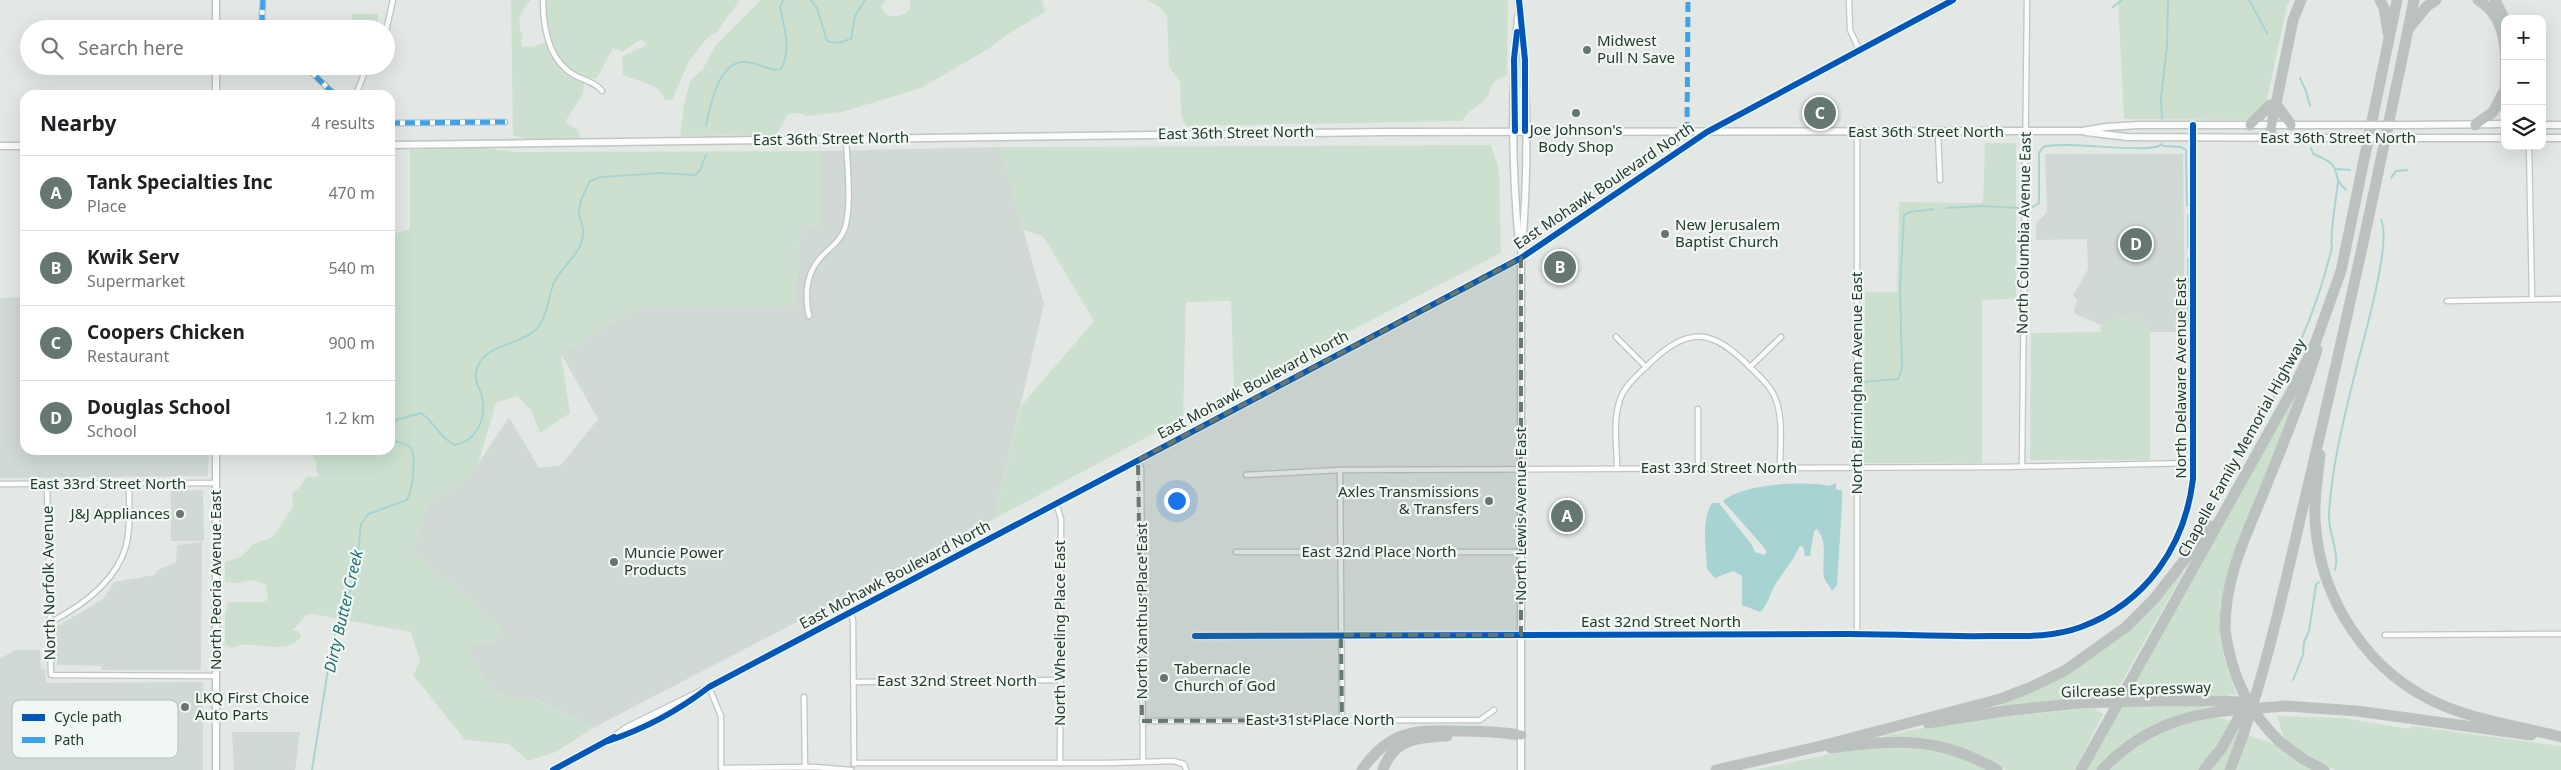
<!DOCTYPE html>
<meta charset="utf-8">
<style>
body{margin:0;font-family:"Noto Sans",sans-serif;background:#f2f2f2;color:#202124}
.controls{position:absolute;right:15px;top:15px;display:grid;overflow:hidden;border-radius:10px;box-shadow:0 5px 20px #0002}
.controls button{width:45px;height:45px;display:grid;place-items:center;padding:0;border:0;border-bottom:1px solid #e0e0e0;background:#fff;color:#202124;font:25px sans-serif}
.you{position:absolute;left:1176px;top:500px;width:18px;height:18px;margin:-12px;border:4px solid #fff;border-radius:50%;background:#1a73e8;box-shadow:0 0 0 8px #1a73e833}
.badge{display:grid;place-items:center;width:32px;height:32px;border-radius:50%;background:#66776f;color:#fff;font-size:16px;font-weight:700}
.pin{position:absolute;translate:-50% -50%;border:2px solid #fff;box-shadow:0 1px 5px #0006}
.list{margin:0;padding:0;list-style:none}
h2{display:flex;justify-content:space-between;align-items:center;height:65px;margin:0;padding:0 20px;font-size:21px}
h2 small{font-size:16px;font-weight:400;color:#757577}
.list li{display:grid;grid-template-columns:32px 1fr auto;gap:15px;align-items:center;box-sizing:border-box;height:75px;padding:0 20px;border-top:1px solid #e0e0e0}
.list b{display:block;font-size:19px;white-space:nowrap}
.list p{margin:0;font-size:16px;white-space:nowrap;color:#757577}
.list em{font-size:16px;font-style:normal;color:#757577}
.icon{flex:none;width:28px;height:28px;fill:none;stroke:currentColor;stroke-width:2;stroke-linecap:round;stroke-linejoin:round}
.map{position:relative;flex:none;width:2561px;height:770px;overflow:hidden}
.search{position:absolute;background:#fff;box-shadow:0 5px 20px #0002;left:20px;top:20px;width:375px;height:55px;display:flex;align-items:center;gap:12px;box-sizing:border-box;padding:0 18px;border-radius:28px;color:#757577;font-size:19px}
.panel{position:absolute;background:#fff;box-shadow:0 5px 20px #0002;left:20px;top:90px;width:375px;height:365px;border-radius:15px}
.map>svg:first-child{display:block}
</style>
<div class="map">
<svg width="2561" height="770" viewBox="0 0 2561 770">
<rect width="100%" height="100%" fill="#e3e8e5"/>
<g fill="#d1d9d4">
<polygon points="1000,147 1044,304 994,519 593,728 533,698 511,700 490,687 467,655 472,645 497,640 413,553 427,501 462,483 478,464 509,417 539,468 561,465 598,419 561,354 639,306 794,306 801,226 819,225 820,151"/>
<polygon points="2045,154 2183,154 2185,332 2149,332 2133,314 2100,325 2074,313 2077,299 2073,296 2088,269 2087,239 2036,240 2036,223 2047,212"/>
<polygon points="25,297 25,450 209,450 208,476 0,478 0,298"/>
<polygon points="203,490 204,541 171,541 171,491"/>
<polygon points="202,542 201,670 102,670 101,666 57,665 56,627 103,599 114,582 155,575 156,571 176,562 177,545"/>
<polygon points="15,650 40,650 41,669 45,669 46,683 203,682 203,770 0,770 0,659"/>
<polygon points="232,732 300,732 295,770 234,770"/>
</g>
<g fill="#cde0d0">
<path d="M 511,0 L 531,0 C 519,11 516,23 523,37 L 521,41 L 523,47 L 532,47 L 546,42 L 562,70 L 584,82 L 583,94 L 565,122 L 578,130 L 580,137 L 576,139 L 525,139 L 513,135 Z"/>
<path d="M 545,0 L 740,0 L 716,33 L 708,37 L 689,61 L 672,100 L 666,100 L 656,87 L 623,75 L 622,57 L 646,45 L 643,40 L 638,41 L 622,52 L 613,48 L 597,78 C 556,84 546,29 545,0 Z"/>
<path d="M 761,0 L 886,0 L 881,7 C 887,20 902,18 910,9 L 910,0 L 1042,0 L 1045,12 L 1008,34 L 988,49 L 921,88 L 842,112 L 807,116 L 798,113 L 788,114 L 776,135 L 680,136 L 684,105 L 690,81 L 703,69 L 715,46 Z"/>
<path d="M 1147,0 L 1508,0 L 1507,75 C 1504,77 1499,78 1496,80 C 1489,86 1491,95 1484,101 C 1475,108 1468,111 1462,121 L 1187,126 L 1183,121 L 1181,112 L 1180,82 L 1169,67 L 1167,17 L 1161,8 Z"/>
<polygon points="2118,0 2291,0 2287,6 2266,104 2254,116 2245,120 2124,119"/>
<rect x="352" y="14" width="26" height="12"/>
<polygon points="1985,143 2016,143 2016,299 1982,300 1982,463 1864,463 1865,292 1897,292 1899,202 1983,203"/>
<polygon points="1491,145 1499,169 1501,253 1234,391 1231,301 1186,302 1183,418 994,519 1021,406 1094,321 1043,236 1023,230 1000,147"/>
<path d="M 475,147 L 517,152 L 820,151 L 820,225 L 801,226 L 794,306 L 639,306 L 561,354 L 570,413 L 540,433 L 531,410 L 517,396 L 496,403 L 478,464 L 462,483 L 427,501 L 413,553 L 501,627 L 497,640 L 472,645 L 467,655 L 490,687 L 511,700 L 532,698 L 593,728 L 556,752 L 528,761 L 509,744 L 465,740 L 413,675 L 420,661 L 411,632 L 313,614 L 306,615 L 293,630 L 300,632 L 301,637 C 286,655 262,643 243,645 C 235,645 232,651 225,644 L 225,616 L 228,602 L 262,602 L 268,600 L 266,584 L 252,580 L 238,583 L 225,582 L 225,562 L 242,556 L 253,544 L 273,537 L 293,506 L 292,493 L 299,488 L 306,477 L 319,476 L 316,469 L 317,463 L 313,459 L 315,450 L 390,450 L 390,232 L 393,234 L 410,229 L 410,150 Z"/>
<polygon points="2133,314 2150,334 2150,460 2030,460 2031,333 2101,332 2100,325"/>
<path d="M 2297,388 L 2301,390 L 2229,568 C 2214,614 2218,651 2237,695 L 2146,694 L 2133,687 Z"/>
<path d="M 2181,571 L 2183,573 L 2114,696 L 2002,706 L 2001,701 C 2043,684 2087,667 2121,635 C 2142,615 2161,592 2181,571 Z"/>
<path d="M 2203,705 L 2204,708 C 2161,721 2127,736 2096,770 L 2087,770 L 2122,706 Z"/>
<polygon points="2093,708 2103,714 2075,770 2006,770 1969,751 1945,743 1913,737 1886,738 1886,735 1961,721"/>
<path d="M 2234,716 L 2236,716 L 2201,770 L 2109,770 C 2133,745 2194,705 2230,721 Z"/>
<polygon points="2277,716 2343,718 2409,729 2411,726 2561,746 2561,770 2335,770 2308,757 2284,739"/>
<polygon points="2235,732 2238,733 2225,770 2209,770"/>
<polygon points="2248,735 2276,745 2313,770 2236,770"/>
<path d="M 1873,745 C 1918,746 1948,746 1988,770 L 1754,770 Z"/>
</g>
<path fill="#a7d4d2" d="M 1836,483 L 1836,489 L 1842,491 L 1842,504 L 1837,585 L 1832,591 C 1830,586 1825,582 1824,577 C 1821,560 1829,544 1817,529 L 1814,531 L 1810,556 L 1805,556 L 1803,546 L 1799,547 C 1792,564 1779,576 1772,591 C 1768,600 1767,605 1760,612 L 1742,605 L 1742,576 L 1733,571 L 1715,578 L 1707,569 C 1706,549 1701,521 1712,503 L 1719,503 L 1752,545 L 1755,552 L 1764,555 L 1767,552 L 1762,545 L 1723,501 C 1742,484 1805,480 1830,486 Z"/>
<g fill="none" stroke-linecap="round" stroke-linejoin="round">
<g stroke="#a7d4d2" stroke-width="2">
<polyline points="811,0 817,8 827,41 837,43 851,39 855,16 865,0"/>
<polyline points="2249,0 2267,33"/>
<polyline points="2113,7 2122,0"/>
<polyline points="2300,78 2306,91 2310,106"/>
<polyline points="2162,119 2161,97 2167,47 2168,0"/>
<path d="M 706,126 C 710,106 719,59 747,62 C 759,63 770,72 781,69 C 792,48 784,29 780,6 L 784,0"/>
<polyline points="2163,146 2181,147 2186,150 2187,206"/>
<path d="M 2311,148 L 2313,154 C 2348,167 2327,173 2346,190"/>
<polyline points="2337,169 2350,170"/>
<polyline points="2391,178 2396,171 2407,170"/>
<polyline points="1947,208 1982,206 2019,208"/>
<path d="M 2031,208 L 2039,203 L 2039,153 L 2043,147 C 2065,140 2153,155 2162,144"/>
<polyline points="2188,215 2188,248"/>
<polyline points="2188,324 2188,258"/>
<path d="M 390,429 L 396,420 L 421,413 C 435,423 440,438 455,445 C 475,442 485,421 483,402 C 482,388 471,381 478,366 C 489,342 522,346 538,327 C 548,314 548,299 553,285 C 560,267 580,256 583,236 C 585,228 580,221 579,214 C 579,202 585,191 590,181 L 601,177 L 663,173 L 695,175 L 700,170 L 706,155"/>
<path d="M 2252,436 C 2287,376 2316,315 2332,247 C 2329,239 2337,194 2338,181"/>
<polyline points="1862,460 1862,382 1898,379 1902,368 1900,288 1904,215 1910,212 1934,209"/>
<path d="M 2335,570 C 2340,551 2328,534 2329,514 C 2332,463 2345,414 2357,365 C 2364,338 2392,241 2381,220"/>
<polyline points="2293,680 2303,655 2304,642 2309,631 2316,585 2319,582"/>
<path d="M 312,770 L 330,657 L 340,611 L 351,589 L 357,563 L 361,524 L 368,514 L 407,500 C 412,491 418,453 409,446 C 404,443 396,442 390,439 L 390,435"/>
</g>
<defs>
<g id="minor">
<polyline points="263,0 262,19 266,29"/>
<path d="M 543,0 C 543,28 549,62 576,76 C 586,81 595,82 602,91"/>
<polyline points="1849,0 1850,30 1859,49"/>
<polyline points="386,31 393,0"/>
<polyline points="305,66 335,95"/>
<polyline points="356,95 367,66"/>
<polyline points="390,123 505,122"/>
<polyline points="1938,132 1940,180"/>
<polyline points="2529,146 2532,299"/>
<polyline points="2447,301 2561,299"/>
<path d="M 809,316 C 804,293 806,272 823,255 C 832,246 841,240 845,228 C 852,203 847,164 846,138"/>
<polyline points="1616,337 1646,367"/>
<polyline points="1750,367 1781,337"/>
<polyline points="1698,409 1698,467"/>
<polyline points="1138,460 1141,469 1143,762"/>
<polyline points="2022,466 2027,0"/>
<path d="M 1617,468 C 1617,448 1613,423 1619,403 C 1623,386 1639,374 1651,362 C 1691,324 1714,331 1750,367 C 1761,378 1773,388 1777,403 C 1783,423 1780,447 1780,468"/>
<polyline points="1340,470 1342,720"/>
<polyline points="1246,475 1340,470 2004,467 2192,463"/>
<polyline points="0,484 216,483"/>
<polyline points="47,485 51,675 216,676"/>
<polyline points="1056,503 1061,519 1060,763"/>
<polyline points="1236,552 1521,552"/>
<polyline points="850,612 853,620 854,764"/>
<path d="M 49,623 C 80,607 116,583 126,546 C 131,526 129,505 129,485"/>
<polyline points="1857,634 1857,132"/>
<polyline points="2385,635 2561,634"/>
<path d="M 1195,636 C 1413,634 1631,635 1848,634 C 1895,634 1943,637 1990,636 C 2021,636 2051,638 2081,627 C 2146,603 2185,546 2193,479 L 2193,125"/>
<polyline points="853,682 1061,680"/>
<polyline points="709,687 721,716 721,768 815,767 851,770"/>
<polyline points="804,697 805,767"/>
<polyline points="1142,721 1480,720 1494,710"/>
<polyline points="854,763 1109,763 1173,761 1184,764 1186,770"/>
</g>
<g id="tertiary">
<path d="M 608,741 C 644,729 678,711 709,687 L 1521,258 L 1707,132 L 1953,0"/>
<polyline points="553,770 608,741 626,728 705,689"/>
</g>
<g id="secondary">
<path d="M 1519,0 C 1528,85 1529,172 1521,258 L 1521,770"/>
<path d="M 1518,17 C 1511,92 1512,170 1519,244"/>
<polyline points="216,29 216,0"/>
<polyline points="216,95 216,66"/>
<polyline points="2411,125 2505,124"/>
<polyline points="2542,125 2561,125"/>
<polyline points="1672,132 1674,154"/>
<polyline points="2086,132 2127,137 2346,138"/>
<polyline points="2408,138 2505,138"/>
<polyline points="2542,138 2561,138"/>
<polyline points="390,145 1385,132 2082,131 2106,127 2139,125 2349,125"/>
<polyline points="0,146 25,146"/>
<polyline points="216,770 216,450"/>
</g>
<g id="motorway">
<polyline points="2380,0 2384,8 2388,33"/>
<path d="M 2478,0 C 2515,22 2504,71 2505,107"/>
<polyline points="2495,0 2505,20"/>
<polyline points="2409,28 2427,6 2436,0"/>
<polyline points="2276,104 2291,125"/>
<polyline points="2250,125 2270,105"/>
<polyline points="2475,125 2493,112 2503,93"/>
<polyline points="2269,138 2293,20 2301,0"/>
<polyline points="2505,138 2505,136"/>
<path d="M 2320,455 C 2318,476 2314,498 2315,519 C 2319,600 2369,675 2444,706 C 2481,721 2522,727 2561,737"/>
<path d="M 2225,629 C 2225,578 2244,540 2263,494 C 2282,446 2302,400 2317,350"/>
<polyline points="2145,701 2224,701"/>
<polyline points="2285,706 2357,711 2531,735"/>
<polyline points="1928,723 2004,711 2081,703"/>
<polyline points="2280,742 2303,759 2324,770"/>
<polyline points="1821,746 2000,699 2029,688 2066,670 2126,627 2154,599 2211,526"/>
<path d="M 1831,748 C 1897,740 1937,735 1997,770"/>
<path d="M 1362,770 C 1389,730 1415,730 1459,731 C 1480,731 1500,732 1521,735"/>
<path d="M 1383,770 C 1393,739 1419,737 1447,736"/>
<polyline points="1716,770 1825,745"/>
<polyline points="2081,770 2295,385 2315,344 2341,271 2397,0"/>
<path d="M 2102,770 C 2134,735 2177,716 2224,711"/>
<polyline points="2204,770 2221,749 2246,705"/>
<path d="M 2230,770 C 2266,679 2285,581 2308,486 C 2346,325 2381,163 2414,0"/>
</g>
</defs>
<use href="#minor" stroke="#c0c5c2" stroke-width="7"/>
<use href="#tertiary" stroke="#c0c5c2" stroke-width="8"/>
<use href="#secondary" stroke="#c0c6c2" stroke-width="9"/>
<use href="#motorway" stroke="#bcc4c0" stroke-width="11"/>
<use href="#minor" stroke="#fbfcfb" stroke-width="4.5"/>
<use href="#tertiary" stroke="#fbfcfb" stroke-width="5.5"/>
<use href="#secondary" stroke="#fbfcfb" stroke-width="6"/>
<use href="#motorway" stroke="#bbc1bf" stroke-width="9"/>
<defs>
<g id="secondary-bridge">
<polyline points="2349,125 2411,125"/>
<polyline points="2346,138 2408,138"/>
</g>
<g id="motorway-bridge">
<path d="M 2225,629 C 2231,675 2247,710 2280,742"/>
<polyline points="2224,701 2252,703"/>
<polyline points="2081,703 2145,701"/>
<polyline points="2224,711 2285,706"/>
</g>
</defs>
<use href="#secondary-bridge" stroke="#c0c6c2" stroke-width="9" stroke-linecap="butt"/>
<use href="#motorway-bridge" stroke="#bcc4c0" stroke-width="11" stroke-linecap="butt"/>
<use href="#secondary-bridge" stroke="#fbfcfb" stroke-width="6"/>
<use href="#motorway-bridge" stroke="#bbc1bf" stroke-width="9"/>
<g stroke="#3ea3eb" stroke-width="5" stroke-dasharray="10 5" stroke-linecap="butt">
<polyline points="263,0 262,19 266,29"/>
<polyline points="305,66 335,95"/>
<polyline points="390,123 505,122"/>
<polyline points="1687,132 1688,0"/>
</g>
<defs>
<g id="cycleway">
<polyline points="1519,0 1525,60 1525,131"/>
<polyline points="1515,131 1514,59 1517,32"/>
<path d="M 1195,636 C 1413,634 1631,635 1848,634 C 1895,634 1943,637 1990,636 C 2021,636 2051,638 2081,627 C 2146,603 2185,546 2193,479 L 2193,125"/>
<path d="M 608,741 C 644,729 678,711 709,687 L 1521,258 L 1707,132 L 1953,0"/>
<polyline points="553,770 614,737"/>
</g>
</defs>
<use href="#cycleway" stroke="#f1f7f3" stroke-width="9"/>
<use href="#cycleway" stroke="#0057b8" stroke-width="6"/>
</g>
<path fill="#66776f" fill-opacity="0.2" stroke="#66776f" stroke-width="4" stroke-dasharray="10 6" stroke-linejoin="round" d="M 1521,258 L 1521,635 L 1341,635 L 1342,720 L 1142,721 L 1138,460 Z"/>
<g fill="#66776f" stroke="#f1f7f3" stroke-width="2">
<circle cx="1587" cy="50" r="5"/>
<circle cx="1576" cy="113" r="5"/>
<circle cx="1665" cy="234" r="5"/>
<circle cx="1489" cy="501" r="5"/>
<circle cx="180" cy="514" r="5"/>
<circle cx="614" cy="562" r="5"/>
<circle cx="1164" cy="678" r="5"/>
<circle cx="185" cy="707" r="5"/>
</g>
<g text-anchor="middle" stroke-width="4.5" stroke-linejoin="round" paint-order="stroke">
<g font-size="15" fill="#233a2f" stroke="#f1f7f3" text-anchor="start">
<text x="1597" y="46">Midwest<tspan x="1597" dy="17">Pull N Save</tspan></text>
<text x="1576" y="135" text-anchor="middle">Joe Johnson's<tspan x="1576" dy="17">Body Shop</tspan></text>
<text x="1675" y="230">New Jerusalem<tspan x="1675" dy="17">Baptist Church</tspan></text>
<text x="1479" y="497" text-anchor="end">Axles Transmissions<tspan x="1479" dy="17">&amp; Transfers</tspan></text>
<text x="170" y="519" text-anchor="end">J&amp;J Appliances</text>
<text x="624" y="558">Muncie Power<tspan x="624" dy="17">Products</tspan></text>
<text x="1174" y="674">Tabernacle<tspan x="1174" dy="17">Church of God</tspan></text>
<text x="195" y="703">LKQ First Choice<tspan x="195" dy="17">Auto Parts</tspan></text>
</g>
<g font-size="15" fill="#233a2f" stroke="#f1f7f3">
<text x="1926" y="137">East 36th Street North</text>
<text transform="translate(1236 133) rotate(-1)" y="5">East 36th Street North</text>
<text x="2338" y="143">East 36th Street North</text>
<text transform="translate(831 139) rotate(-1)" y="5">East 36th Street North</text>
<text transform="translate(1604 186) rotate(-34)" y="5">East Mohawk Boulevard North</text>
<text transform="translate(2024 233) rotate(-89)" y="5">North Columbia Avenue East</text>
<text transform="translate(2181 378) rotate(-90)" y="5">North Delaware Avenue East</text>
<text transform="translate(1857 383) rotate(-90)" y="5">North Birmingham Avenue East</text>
<text transform="translate(1253 385) rotate(-28)" y="5">East Mohawk Boulevard North</text>
<text transform="translate(2242 448) rotate(-61)" y="5">Chapelle Family Memorial Highway</text>
<text x="1719" y="473">East 33rd Street North</text>
<text x="108" y="489">East 33rd Street North</text>
<text transform="translate(1521 514) rotate(-90)" y="5">North Lewis Avenue East</text>
<text x="1379" y="557">East 32nd Place North</text>
<text transform="translate(895 575) rotate(-28)" y="5">East Mohawk Boulevard North</text>
<text transform="translate(216 580) rotate(-90)" y="5">North Peoria Avenue East</text>
<text transform="translate(49 583) rotate(-91)" y="5">North Norfolk Avenue</text>
<text transform="translate(1142 611) rotate(-90)" y="5">North Xanthus Place East</text>
<text x="1661" y="627">East 32nd Street North</text>
<text transform="translate(1060 633) rotate(-90)" y="5">North Wheeling Place East</text>
<text x="957" y="686">East 32nd Street North</text>
<text transform="translate(2136 690) rotate(-2)" y="5">Gilcrease Expressway</text>
<text x="1320" y="725">East 31st Place North</text>
</g>
<g font-size="16" font-style="italic" fill="#22716f" stroke="#f1f7f3">
<text transform="translate(343 611) rotate(-77)" y="6">Dirty Butter Creek</text>
</g>
</g>
<rect x="12" y="700" width="166" height="58" rx="8" fill="#f1f7f3" stroke="#b3beb8" stroke-width="1"/>
<rect x="22" y="714" width="23" height="7" fill="#0057b8"/>
<rect x="22" y="737" width="23" height="6" fill="#3ea3eb"/>
<g font-size="14" fill="#233a2f">
<text x="54" y="722">Cycle path</text>
<text x="54" y="745">Path</text>
</g>
</svg>
<div class="controls">
<button>+</button>
<button>−</button>
<button><svg class="icon" aria-label="layers" viewBox="0 0 24 24"><path d="M12 4l9 5-9 5-9-5zM3 14l9 5 9-5"/></svg></button>
</div>
<div class="you"></div>
<div class="pin badge" style="left:1567px;top:516px">A</div>
<div class="pin badge" style="left:1560px;top:267px">B</div>
<div class="pin badge" style="left:1820px;top:113px">C</div>
<div class="pin badge" style="left:2136px;top:244px">D</div>
<div class="search"><svg class="icon" aria-label="search" viewBox="0 0 24 24"><circle cx="10" cy="10" r="6"/><path d="M15 15l6 6"/></svg>Search here</div>
<section class="panel">
<h2>Nearby<small>4 results</small></h2>
<ul class="list">
<li><span class="badge">A</span><div><b>Tank Specialties Inc</b><p>Place</p></div><em>470 m</em></li>
<li><span class="badge">B</span><div><b>Kwik Serv</b><p>Supermarket</p></div><em>540 m</em></li>
<li><span class="badge">C</span><div><b>Coopers Chicken</b><p>Restaurant</p></div><em>900 m</em></li>
<li><span class="badge">D</span><div><b>Douglas School</b><p>School</p></div><em>1.2 km</em></li>
</ul>
</section>
</div>
